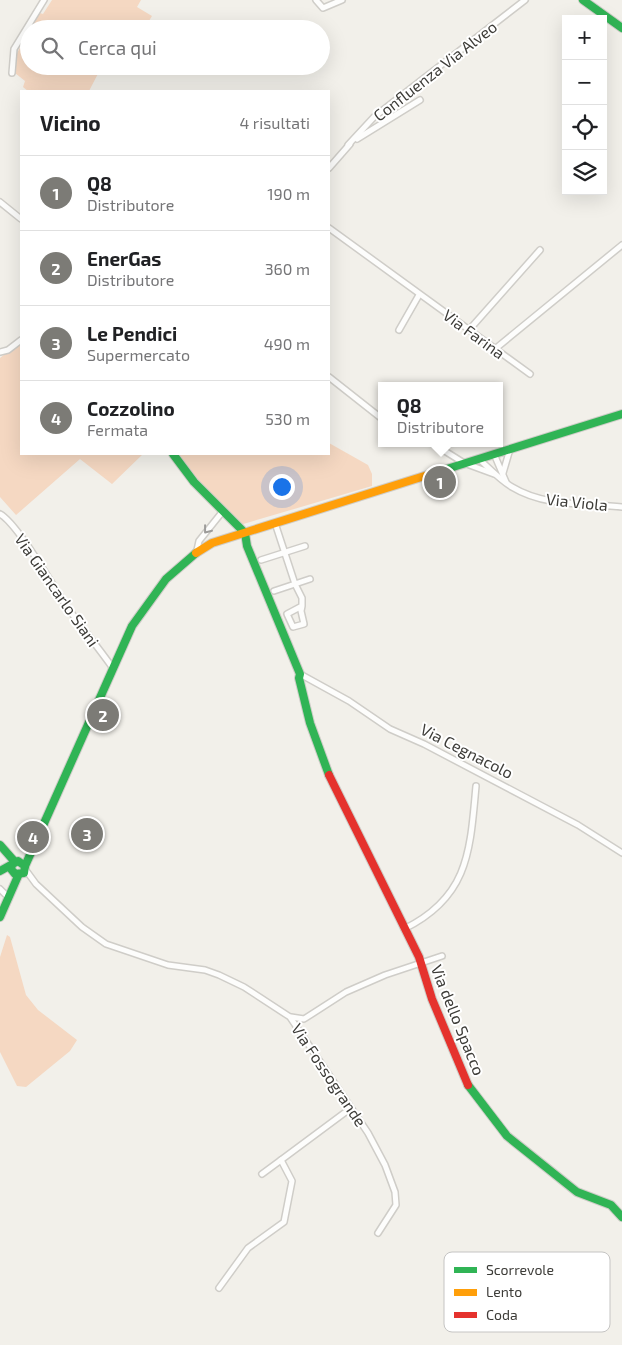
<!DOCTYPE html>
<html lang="it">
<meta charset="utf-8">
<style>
body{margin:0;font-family:"Exo 2",sans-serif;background:#f6f6f6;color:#202124}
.controls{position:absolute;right:15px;top:15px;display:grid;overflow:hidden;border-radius:0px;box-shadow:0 5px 20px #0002}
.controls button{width:45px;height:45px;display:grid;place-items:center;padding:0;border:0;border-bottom:1px solid #e0e0e0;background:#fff;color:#202124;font:25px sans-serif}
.you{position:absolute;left:281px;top:486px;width:18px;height:18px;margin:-12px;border:4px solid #fff;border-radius:50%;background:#1a73e8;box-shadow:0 0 0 8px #1a73e833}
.badge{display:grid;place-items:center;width:32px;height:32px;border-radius:50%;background:#7c7b76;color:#fff;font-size:16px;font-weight:700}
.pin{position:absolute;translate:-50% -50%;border:2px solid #fff;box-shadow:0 1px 5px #0006}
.popup{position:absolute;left:378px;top:382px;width:125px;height:65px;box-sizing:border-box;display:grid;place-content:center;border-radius:0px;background:#fff;filter:drop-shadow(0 1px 4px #0005);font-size:16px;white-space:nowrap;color:#757577}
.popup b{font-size:19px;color:#202124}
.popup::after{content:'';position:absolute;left:50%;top:100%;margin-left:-10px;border:10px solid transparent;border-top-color:#fff}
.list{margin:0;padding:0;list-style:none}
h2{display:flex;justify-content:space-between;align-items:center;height:65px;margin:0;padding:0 20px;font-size:21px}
h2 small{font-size:16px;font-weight:400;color:#757577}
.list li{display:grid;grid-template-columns:32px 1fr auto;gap:15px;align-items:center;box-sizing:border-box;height:75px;padding:0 20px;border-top:1px solid #e0e0e0}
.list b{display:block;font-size:19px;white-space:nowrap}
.list p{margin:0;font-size:16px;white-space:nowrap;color:#757577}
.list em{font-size:16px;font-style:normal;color:#757577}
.icon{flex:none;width:28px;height:28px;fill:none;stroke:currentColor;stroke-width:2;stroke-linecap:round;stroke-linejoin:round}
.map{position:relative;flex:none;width:622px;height:1345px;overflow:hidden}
.search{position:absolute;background:#fff;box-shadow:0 5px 20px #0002;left:20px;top:20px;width:310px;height:55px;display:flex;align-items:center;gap:12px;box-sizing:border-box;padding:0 18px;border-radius:28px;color:#757577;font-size:19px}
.panel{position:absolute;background:#fff;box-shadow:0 5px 20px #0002;left:20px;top:90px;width:310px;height:365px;border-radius:0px}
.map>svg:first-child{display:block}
</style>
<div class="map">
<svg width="622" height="1345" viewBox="0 0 622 1345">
<rect width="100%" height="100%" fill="#f2f0ea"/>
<g fill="#f5d8c2">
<polygon points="52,0 141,0 137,7 152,16 144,29 30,29 40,13 43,14"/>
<polygon points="29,31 29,66 102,66 89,91 28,91 23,87 25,81 15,73 16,55"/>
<polygon points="21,341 21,454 143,454 112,484 80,459 16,515 0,497 0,358"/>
<polygon points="329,443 368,465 372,474 372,486 240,525 197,481 176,454 329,454"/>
<polygon points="7,935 10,937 26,995 38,1010 77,1040 70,1051 26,1087 17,1086 0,1052 0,957"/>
</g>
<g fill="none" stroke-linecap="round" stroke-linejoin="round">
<defs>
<g id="street">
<polyline points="316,0 323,8 342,0"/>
<polyline points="12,73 14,49 44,0"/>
<polyline points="357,139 420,100"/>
<polyline points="348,145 374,117 525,0"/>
<polyline points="329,168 350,144"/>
<polyline points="0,202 21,219"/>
<polyline points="329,228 530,374"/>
<polyline points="399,330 419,295"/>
<polyline points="469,330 540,250"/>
<polyline points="495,349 622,245"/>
<polyline points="0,352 8,350 21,340"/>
<polyline points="329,377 381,418"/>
<polyline points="432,443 464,463 494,474"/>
<polyline points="494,454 506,482"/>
<path d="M 479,459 C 489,468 500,480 512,487 C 545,507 585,503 622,507"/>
<polyline points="503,473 510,449"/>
<path d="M 0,514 C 18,524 54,588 68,608 C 82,628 98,647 112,667"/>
<polyline points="275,523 295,584 302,598 302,606 287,614 293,627 304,624 301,611 302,606"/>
<polyline points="197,550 199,541 223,511"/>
<polyline points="261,560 305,546"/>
<polyline points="274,591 310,579"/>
<polyline points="300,674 349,701 390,729 424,744 578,825 622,853"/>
<polyline points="25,869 36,884 82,927 106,944 168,965 205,970 219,975 244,987 290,1017 368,1133 385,1165 395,1192 396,1205 378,1233"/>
<polyline points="0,889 6,895"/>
<path d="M 404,929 C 469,897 470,851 476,786"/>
<polyline points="291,1017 304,1019 346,992 385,975 442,956"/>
<polyline points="262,1174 281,1160"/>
<polyline points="219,1288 248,1248 284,1222 292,1181 281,1160 351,1108"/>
</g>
<g id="fast">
<polyline points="583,0 622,28"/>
<polyline points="173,454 194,482 245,533 247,546 300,674 299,678 310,723 329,775"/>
<polyline points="434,473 622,414"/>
<polyline points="0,845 15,862"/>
<polyline points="25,866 132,626 166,579 196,553"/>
<polyline points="0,871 18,861 25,866 24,873 15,874 11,869 12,865"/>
<polyline points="0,917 18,876"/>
<polyline points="468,1085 507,1136 577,1192 611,1205 622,1217"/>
</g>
<polyline id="slow" points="196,553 212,543 434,473"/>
<polyline id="jam" points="329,775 419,957 432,999 468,1085"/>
</defs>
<use href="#street" stroke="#cfcdc8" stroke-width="8"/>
<use href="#fast" stroke="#cfcdc8" stroke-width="10"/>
<use href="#slow" stroke="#cfcdc8" stroke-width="10"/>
<use href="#jam" stroke="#cfcdc8" stroke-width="10"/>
<use href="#street" stroke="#fdfdfc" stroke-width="5"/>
<use href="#fast" stroke="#30b455" stroke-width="8"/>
<use href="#slow" stroke="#ff9f0a" stroke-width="8"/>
<use href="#jam" stroke="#e5322d" stroke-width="8"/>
</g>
<defs><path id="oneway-chevron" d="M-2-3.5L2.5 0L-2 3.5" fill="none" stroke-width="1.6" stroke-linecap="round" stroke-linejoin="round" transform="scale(1.25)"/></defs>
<use stroke="#9d9c9a" href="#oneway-chevron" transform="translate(207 530) rotate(128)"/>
<g text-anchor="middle" stroke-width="4" stroke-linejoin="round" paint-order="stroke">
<g font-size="16" fill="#3d3c38" stroke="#fff">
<text transform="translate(435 71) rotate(-38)" y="6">Confluenza Via Alveo</text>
<text transform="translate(474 334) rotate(36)" y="6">Via Farina</text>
<text transform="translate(577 502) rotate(6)" y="6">Via Viola</text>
<text transform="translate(57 590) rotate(55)" y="6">Via Giancarlo Siani</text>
<text transform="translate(467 751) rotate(27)" y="6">Via Cegnacolo</text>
<text transform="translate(458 1020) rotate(68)" y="6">Via dello Spacco</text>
<text transform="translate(329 1075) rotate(56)" y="6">Via Fossogrande</text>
</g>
</g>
<rect x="444" y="1252" width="166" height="80" rx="8" fill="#fff" stroke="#c5c4c3" stroke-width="1"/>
<rect x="454" y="1267" width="23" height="6" fill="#30b455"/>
<rect x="454" y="1289" width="23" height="7" fill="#ff9f0a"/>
<rect x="454" y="1312" width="23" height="6" fill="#e5322d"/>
<g font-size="14" fill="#3d3c38">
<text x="486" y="1275">Scorrevole</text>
<text x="486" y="1297">Lento</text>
<text x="486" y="1320">Coda</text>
</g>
</svg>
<div class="controls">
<button>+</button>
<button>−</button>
<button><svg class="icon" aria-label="locate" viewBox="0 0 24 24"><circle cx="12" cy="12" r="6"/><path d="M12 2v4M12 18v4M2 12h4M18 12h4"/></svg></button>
<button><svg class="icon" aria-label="layers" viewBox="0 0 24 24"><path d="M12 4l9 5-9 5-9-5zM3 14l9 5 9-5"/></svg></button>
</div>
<div class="you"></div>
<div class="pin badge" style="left:440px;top:482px">1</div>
<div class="popup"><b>Q8</b>Distributore</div>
<div class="pin badge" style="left:103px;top:715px">2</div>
<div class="pin badge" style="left:87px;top:834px">3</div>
<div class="pin badge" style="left:33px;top:837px">4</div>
<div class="search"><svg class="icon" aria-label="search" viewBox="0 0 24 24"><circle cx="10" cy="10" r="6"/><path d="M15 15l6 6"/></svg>Cerca qui</div>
<section class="panel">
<h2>Vicino<small>4 risultati</small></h2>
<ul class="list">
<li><span class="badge">1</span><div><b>Q8</b><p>Distributore</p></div><em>190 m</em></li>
<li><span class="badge">2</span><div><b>EnerGas</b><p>Distributore</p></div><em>360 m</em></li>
<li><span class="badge">3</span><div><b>Le Pendici</b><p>Supermercato</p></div><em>490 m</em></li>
<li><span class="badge">4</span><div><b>Cozzolino</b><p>Fermata</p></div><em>530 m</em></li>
</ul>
</section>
</div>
